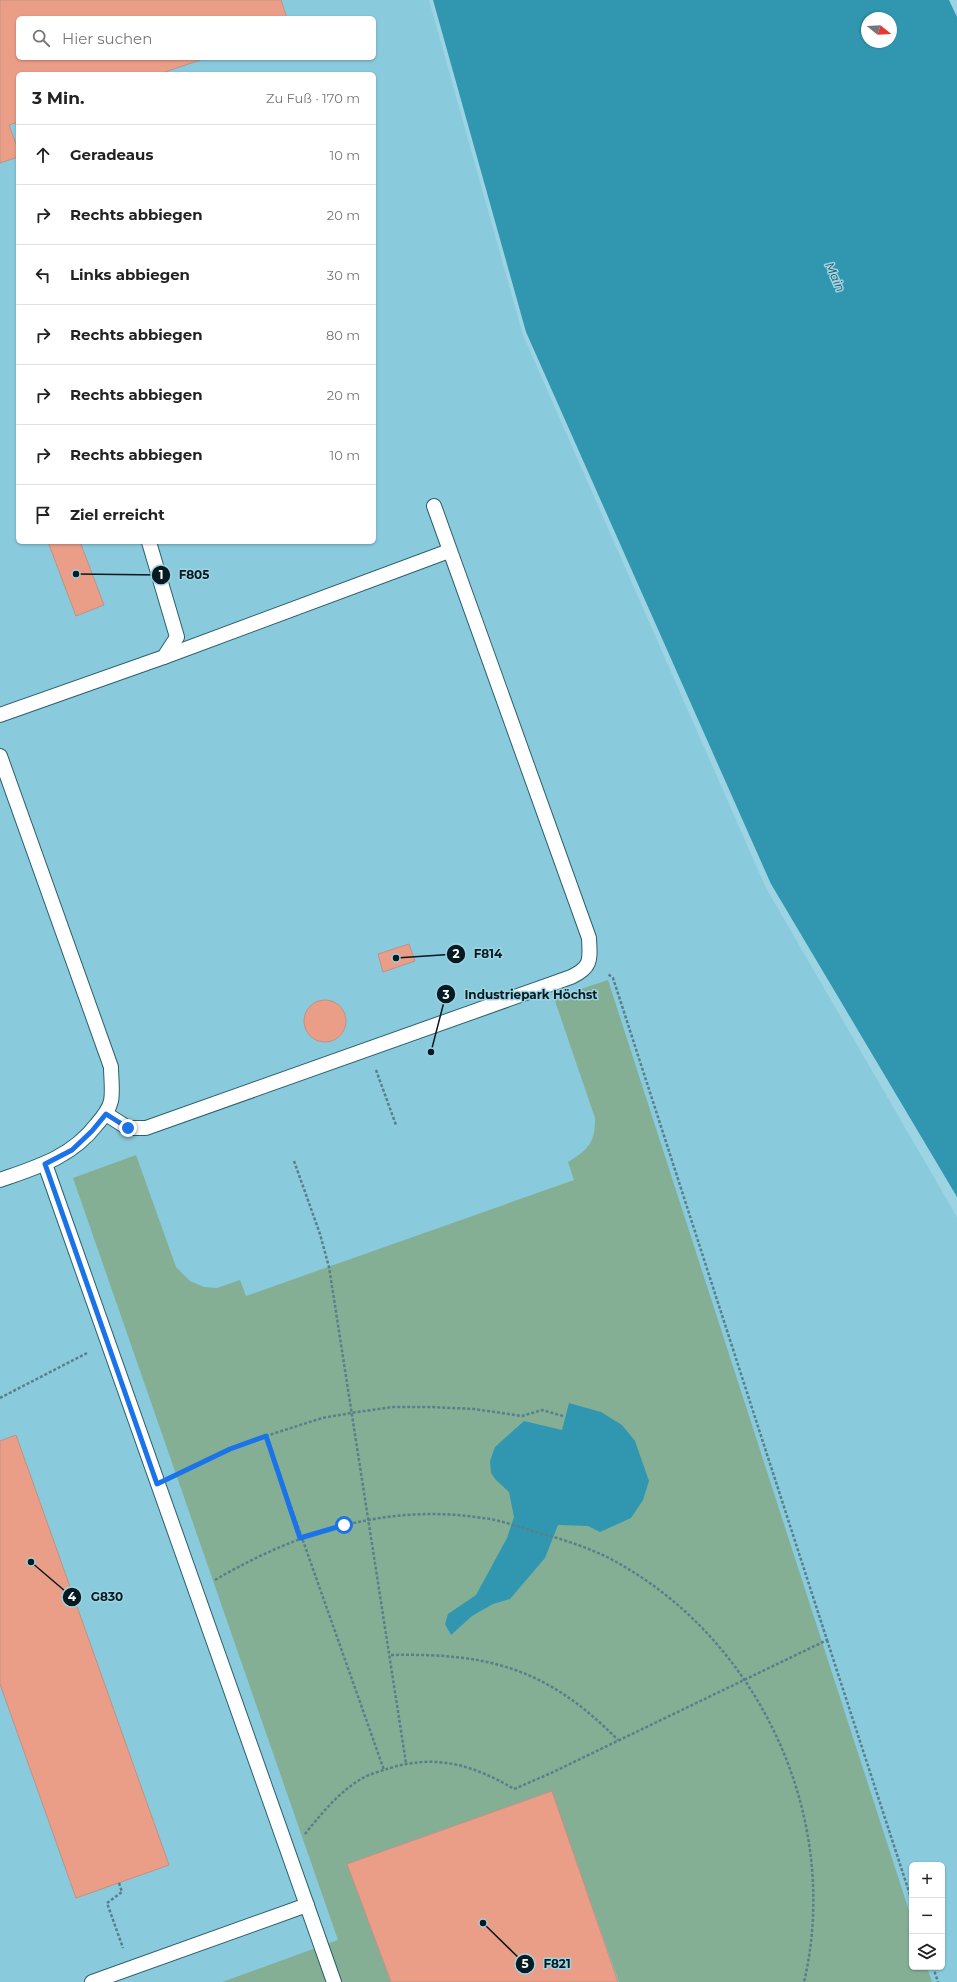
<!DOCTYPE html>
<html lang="de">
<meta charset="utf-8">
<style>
body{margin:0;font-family:Montserrat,sans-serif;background:#f2f2f2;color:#222}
.controls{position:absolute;right:12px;bottom:12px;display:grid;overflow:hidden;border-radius:6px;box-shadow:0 1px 3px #0004}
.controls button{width:36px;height:36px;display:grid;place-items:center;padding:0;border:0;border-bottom:1px solid #e0e0e0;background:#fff;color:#222;font:20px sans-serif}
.compass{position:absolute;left:861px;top:12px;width:36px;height:36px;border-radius:50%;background:#fff;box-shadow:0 1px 3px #0004;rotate:108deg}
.stop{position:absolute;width:12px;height:12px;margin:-9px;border:3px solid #1a73e8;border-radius:50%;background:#fff}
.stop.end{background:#1a73e8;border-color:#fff;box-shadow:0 1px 4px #0008}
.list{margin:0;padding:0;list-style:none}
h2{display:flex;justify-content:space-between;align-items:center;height:52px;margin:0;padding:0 16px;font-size:17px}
h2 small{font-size:13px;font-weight:400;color:#767676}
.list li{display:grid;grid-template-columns:26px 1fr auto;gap:12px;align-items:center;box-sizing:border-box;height:60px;padding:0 16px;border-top:1px solid #e0e0e0}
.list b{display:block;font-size:15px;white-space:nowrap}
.list em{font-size:13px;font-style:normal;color:#767676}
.icon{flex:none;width:22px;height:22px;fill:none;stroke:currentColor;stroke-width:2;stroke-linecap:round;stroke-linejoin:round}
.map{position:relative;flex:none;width:957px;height:1982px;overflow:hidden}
.search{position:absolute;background:#fff;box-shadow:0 1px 3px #0004;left:16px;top:16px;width:360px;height:44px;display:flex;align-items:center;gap:10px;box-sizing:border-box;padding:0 14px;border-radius:6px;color:#767676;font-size:15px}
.panel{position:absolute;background:#fff;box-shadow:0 1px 3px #0004;left:16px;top:72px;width:360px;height:472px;border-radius:6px}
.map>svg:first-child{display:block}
</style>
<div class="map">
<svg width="957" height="1982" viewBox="0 0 957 1982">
<rect width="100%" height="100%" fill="#9dd4e4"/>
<path fill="#89cadd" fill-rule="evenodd" d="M 0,0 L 429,0 L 523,335 L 766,888 L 957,1217 L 957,1982 L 0,1982 ZM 18,18 L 374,18 L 374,58 L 18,58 ZM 18,74 L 374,74 L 374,542 L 18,542 ZM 912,1865 L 942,1865 L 942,1967 L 912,1967 Z"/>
<path fill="#84af95" d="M 608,980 L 912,1920 L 912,1967 L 927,1967 L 932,1982 L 619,1982 L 551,1791 L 347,1864 L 391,1982 L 222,1982 L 338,1940 L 73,1178 L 136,1155 L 176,1267 L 190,1281 L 204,1287 L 217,1288 L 240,1280 L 246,1296 L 574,1180 L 568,1162 C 589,1149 595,1143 595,1118 L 554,998 Z"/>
<g fill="#3197b0" fill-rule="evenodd">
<path d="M 433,0 L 949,0 L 957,17 L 957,1197 L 771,884 L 526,332 ZM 867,18 L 891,18 L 891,42 L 867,42 Z"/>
<polygon points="569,1403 601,1412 622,1425 635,1441 649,1481 643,1500 631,1518 600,1532 588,1526 558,1525 545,1558 510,1599 493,1604 472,1616 451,1635 445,1624 448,1614 476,1595 507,1538 514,1517 509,1492 496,1480 491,1473 490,1461 495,1447 524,1421 562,1430"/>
</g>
<g fill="#eb9e87" stroke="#c09183">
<polygon points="0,0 281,0 287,18 18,18 18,58 206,58 159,74 18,74 18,122 9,125 18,149 18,157 0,163"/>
<polygon points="48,542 80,542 104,605 76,616"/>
<polygon points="409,944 415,961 383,972 378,954"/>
<circle cx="325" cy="1021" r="21"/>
<polygon points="16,1435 169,1865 76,1898 0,1684 0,1441"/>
<polygon points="552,1791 618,1982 391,1982 347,1864"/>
</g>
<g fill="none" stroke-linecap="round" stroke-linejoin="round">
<defs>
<g id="lane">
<polyline points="164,657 449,551"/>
<polyline points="0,715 164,657 177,637 149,542"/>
<path d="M 0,756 L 111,1067 C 111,1077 113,1091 111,1101 C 109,1110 103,1117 97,1124 C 72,1157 37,1167 0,1180"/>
<path d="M 106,1114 L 128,1128 L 146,1128 L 571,977 C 592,967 590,960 589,938 L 434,506"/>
<polyline points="45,1164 334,1982"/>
<polyline points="92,1982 307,1905"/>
</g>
</defs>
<use href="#lane" stroke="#2b606e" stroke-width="16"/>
<g stroke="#58808b" stroke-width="2.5" stroke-dasharray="3 2" stroke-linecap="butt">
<polyline points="376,1070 396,1125"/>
<polyline points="294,1161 320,1234 329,1267 406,1763"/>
<polyline points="0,1398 87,1353"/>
<polyline points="266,1436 384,1770"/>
<polyline points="179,1474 230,1449 266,1436 322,1418 351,1413 392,1407 430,1407 474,1409 522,1416 542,1410 563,1416"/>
<path d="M 215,1580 C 297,1532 387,1503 483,1518 C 501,1520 519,1527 536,1532 C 559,1538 583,1546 605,1556 C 757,1633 843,1816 804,1982"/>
<polyline points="827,1640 912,1901"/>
<path d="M 391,1655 C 489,1653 547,1668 618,1740"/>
<path d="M 305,1834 C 321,1814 339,1792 361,1779 C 369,1774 381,1771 390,1768 C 436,1754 474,1765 514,1789 L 549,1774 L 827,1640 L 613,978 L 608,974"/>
<polyline points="119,1883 122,1892 107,1903 123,1948"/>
<polyline points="933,1967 938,1982"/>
</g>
<use href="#lane" stroke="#fff" stroke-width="14"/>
</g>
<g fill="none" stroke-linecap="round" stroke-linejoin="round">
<polyline stroke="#1a73e8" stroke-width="5" points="128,1128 106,1114 92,1131 72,1150 45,1164 157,1484 230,1449 266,1436 300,1538 344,1525"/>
</g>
<g text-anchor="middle" stroke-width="3" stroke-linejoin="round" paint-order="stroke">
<g font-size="12" font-style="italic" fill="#26515d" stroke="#9dd4e4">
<text transform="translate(835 277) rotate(66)" y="4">Main</text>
</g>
</g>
<path fill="none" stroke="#051b21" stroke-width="1.5" d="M76 574L161 575M396 958L456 954M431 1052L446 994M31 1562L72 1597M483 1923L525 1964"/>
<g fill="#051b21" stroke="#9dd4e4" stroke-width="1.5">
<circle cx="76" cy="574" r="4"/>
<circle cx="396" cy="958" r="4"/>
<circle cx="431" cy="1052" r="4"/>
<circle cx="31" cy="1562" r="4"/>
<circle cx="483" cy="1923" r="4"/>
<circle cx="161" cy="575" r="10"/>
<circle cx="456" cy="954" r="10"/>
<circle cx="446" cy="994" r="10"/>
<circle cx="72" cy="1597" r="10"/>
<circle cx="525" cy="1964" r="10"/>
</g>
<g font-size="12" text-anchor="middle" font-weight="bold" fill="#fff">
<text x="161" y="579">1</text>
<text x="456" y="958">2</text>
<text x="446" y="999">3</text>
<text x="72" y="1601">4</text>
<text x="525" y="1968">5</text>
</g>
<g font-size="12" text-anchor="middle" font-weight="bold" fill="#051b21" stroke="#9dd4e4" stroke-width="3" stroke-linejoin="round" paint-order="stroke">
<text x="194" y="579">F805</text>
<text x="488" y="958">F814</text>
<text x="531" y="999">Industriepark Höchst</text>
<text x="107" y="1601">G830</text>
<text x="557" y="1968">F821</text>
</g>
</svg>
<div class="controls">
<button>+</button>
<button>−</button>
<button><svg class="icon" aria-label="layers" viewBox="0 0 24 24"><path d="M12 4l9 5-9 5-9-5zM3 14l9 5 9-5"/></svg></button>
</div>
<svg class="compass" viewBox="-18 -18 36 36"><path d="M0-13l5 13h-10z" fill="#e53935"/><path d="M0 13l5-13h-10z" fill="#767676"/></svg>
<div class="stop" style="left:344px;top:1525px"></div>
<div class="stop end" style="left:128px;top:1128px"></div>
<div class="search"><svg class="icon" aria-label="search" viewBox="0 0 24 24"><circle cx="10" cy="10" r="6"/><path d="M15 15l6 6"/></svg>Hier suchen</div>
<section class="panel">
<h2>3 Min.<small>Zu Fuß · 170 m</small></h2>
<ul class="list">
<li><svg class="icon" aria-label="ahead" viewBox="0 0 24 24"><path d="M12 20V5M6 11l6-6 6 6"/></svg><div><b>Geradeaus</b></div><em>10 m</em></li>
<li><svg class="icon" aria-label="right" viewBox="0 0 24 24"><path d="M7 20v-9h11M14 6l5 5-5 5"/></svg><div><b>Rechts abbiegen</b></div><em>20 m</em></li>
<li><svg class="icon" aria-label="left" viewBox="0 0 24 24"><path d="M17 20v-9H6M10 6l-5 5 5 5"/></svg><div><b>Links abbiegen</b></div><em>30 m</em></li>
<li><svg class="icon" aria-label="right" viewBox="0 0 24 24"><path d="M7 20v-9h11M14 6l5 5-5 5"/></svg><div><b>Rechts abbiegen</b></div><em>80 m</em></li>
<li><svg class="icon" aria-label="right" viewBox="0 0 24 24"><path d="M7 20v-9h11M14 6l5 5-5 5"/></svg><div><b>Rechts abbiegen</b></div><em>20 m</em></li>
<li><svg class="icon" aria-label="right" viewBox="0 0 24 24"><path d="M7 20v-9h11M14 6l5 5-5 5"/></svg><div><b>Rechts abbiegen</b></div><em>10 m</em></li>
<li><svg class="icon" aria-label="arrive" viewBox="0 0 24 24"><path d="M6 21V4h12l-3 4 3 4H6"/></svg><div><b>Ziel erreicht</b></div></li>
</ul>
</section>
</div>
